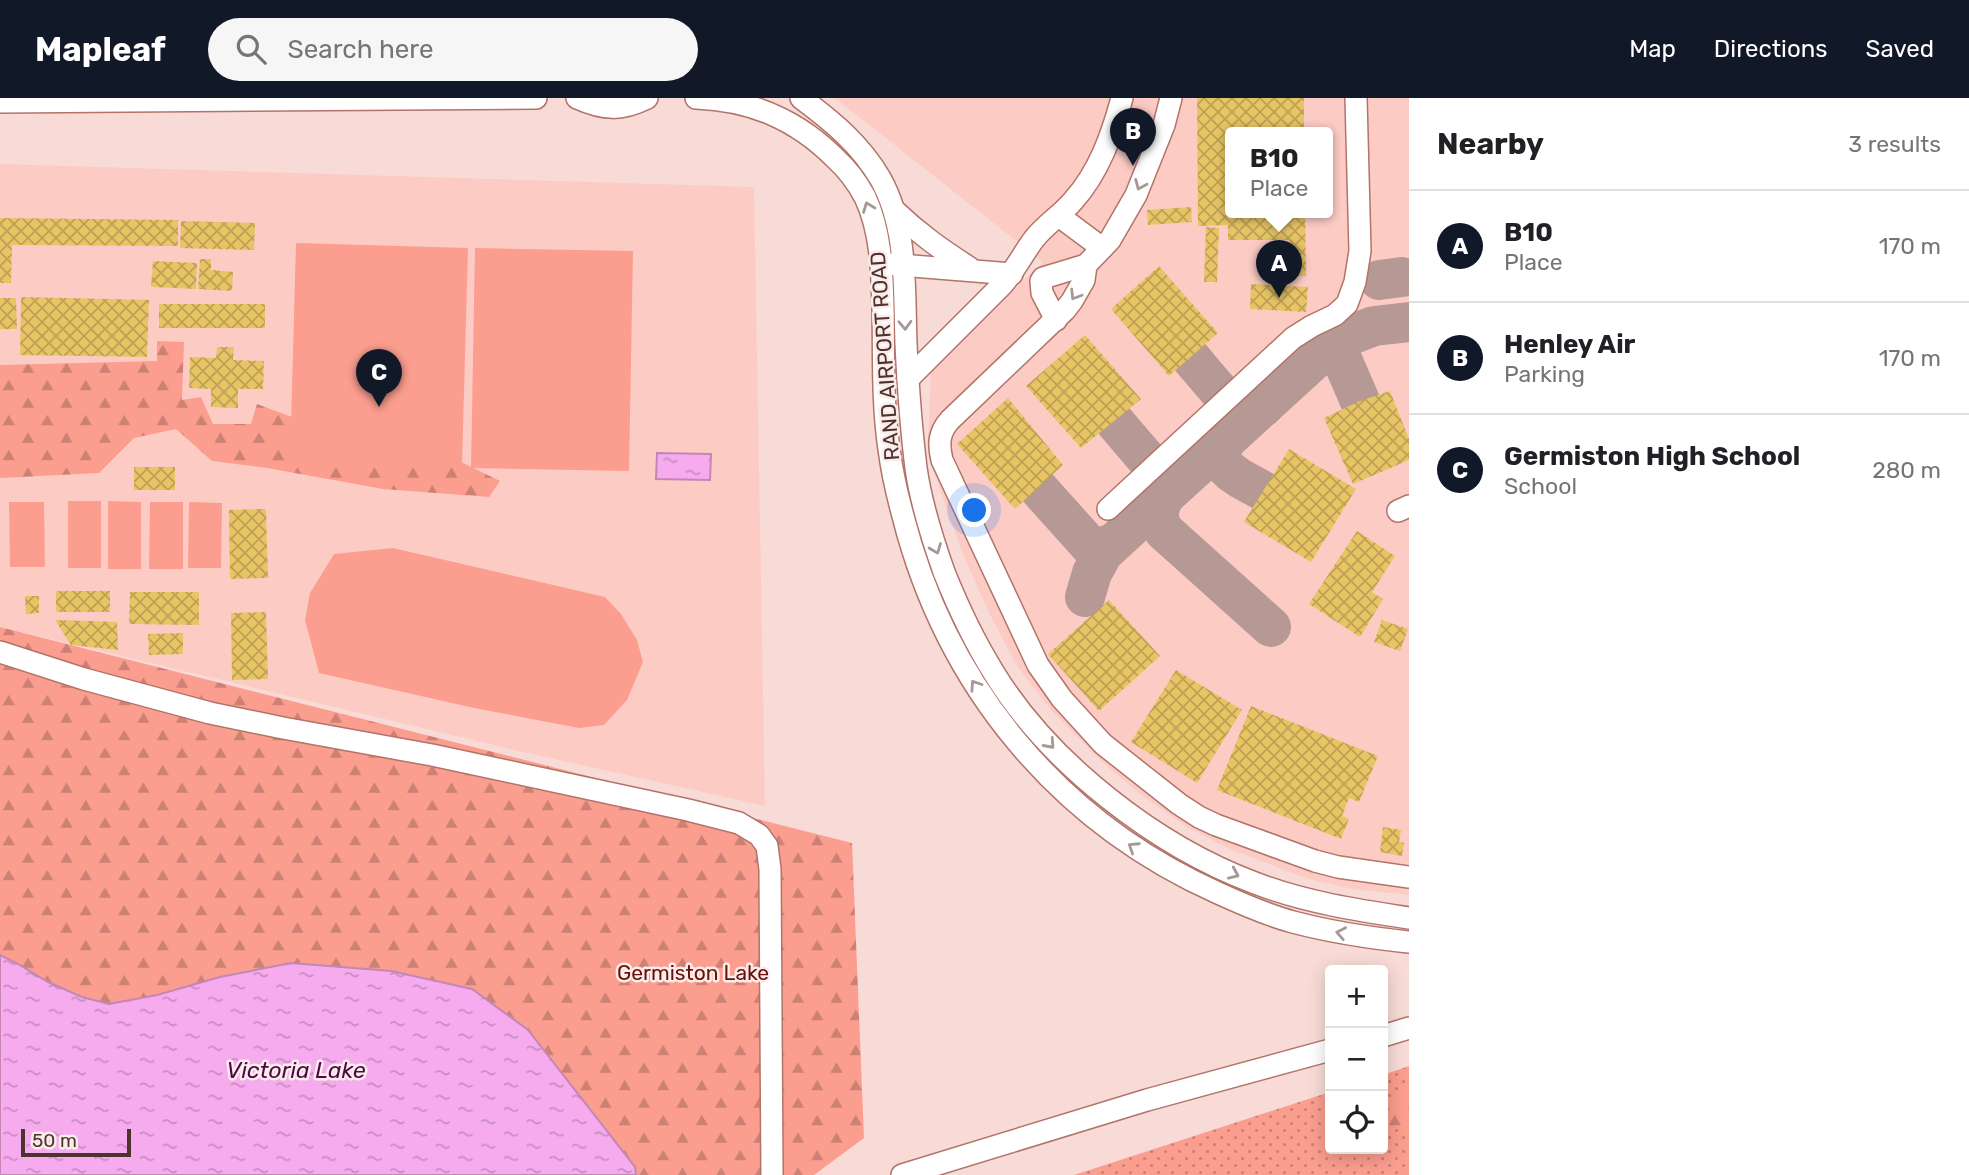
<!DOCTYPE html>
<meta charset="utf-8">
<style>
body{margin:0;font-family:Rubik,sans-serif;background:#f6f6f6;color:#202124}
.controls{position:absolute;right:21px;bottom:21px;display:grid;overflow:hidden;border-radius:7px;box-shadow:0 4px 18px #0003}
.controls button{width:63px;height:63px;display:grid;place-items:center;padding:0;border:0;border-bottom:2px solid #e0e0e0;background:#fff;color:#202124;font:35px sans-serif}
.scale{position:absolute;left:21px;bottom:18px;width:110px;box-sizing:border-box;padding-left:7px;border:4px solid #4d322d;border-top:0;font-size:19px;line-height:24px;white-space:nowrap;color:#4d322d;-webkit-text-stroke:5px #fbecea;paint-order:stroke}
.you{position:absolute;left:975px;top:413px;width:24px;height:24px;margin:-18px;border:5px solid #fff;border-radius:50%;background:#1a73e8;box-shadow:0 0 0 10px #1a73e833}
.badge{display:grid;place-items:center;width:46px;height:46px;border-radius:50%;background:#111827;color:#fff;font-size:23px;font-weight:700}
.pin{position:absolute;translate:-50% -58px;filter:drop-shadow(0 2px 4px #0008)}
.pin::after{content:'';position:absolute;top:37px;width:24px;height:21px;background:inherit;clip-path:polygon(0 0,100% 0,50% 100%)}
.popup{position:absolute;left:1225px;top:29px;width:108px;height:91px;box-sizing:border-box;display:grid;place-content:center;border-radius:7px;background:#fff;filter:drop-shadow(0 2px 5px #0005);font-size:23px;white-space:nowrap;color:#757577}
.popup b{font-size:26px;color:#202124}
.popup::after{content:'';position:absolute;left:50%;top:100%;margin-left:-14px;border:14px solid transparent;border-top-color:#fff}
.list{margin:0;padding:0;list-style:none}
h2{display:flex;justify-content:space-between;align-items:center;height:91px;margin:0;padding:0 28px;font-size:30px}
h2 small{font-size:23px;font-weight:400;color:#757577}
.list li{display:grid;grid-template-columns:46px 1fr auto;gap:21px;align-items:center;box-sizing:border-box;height:112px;padding:0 28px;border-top:2px solid #e0e0e0}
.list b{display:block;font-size:26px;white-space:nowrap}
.list p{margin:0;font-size:23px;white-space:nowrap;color:#757577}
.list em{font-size:23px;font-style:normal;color:#757577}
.icon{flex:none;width:38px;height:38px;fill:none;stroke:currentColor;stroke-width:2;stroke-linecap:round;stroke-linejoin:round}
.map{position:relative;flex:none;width:1409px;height:1077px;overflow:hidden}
header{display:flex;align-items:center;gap:42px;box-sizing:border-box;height:98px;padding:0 35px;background:#111827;color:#fff}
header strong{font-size:33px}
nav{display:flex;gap:38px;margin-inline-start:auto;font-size:24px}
.search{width:490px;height:63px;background:#f6f6f6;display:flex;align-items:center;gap:18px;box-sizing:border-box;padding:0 24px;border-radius:38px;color:#757577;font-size:26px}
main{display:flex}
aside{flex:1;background:#fff}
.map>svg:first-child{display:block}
</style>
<header>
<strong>Mapleaf</strong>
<div class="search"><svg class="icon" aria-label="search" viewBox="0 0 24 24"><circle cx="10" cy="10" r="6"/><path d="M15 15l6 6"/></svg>Search here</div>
<nav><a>Map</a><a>Directions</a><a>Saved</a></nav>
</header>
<main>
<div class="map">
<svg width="1409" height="1077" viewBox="0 0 1409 1077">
<defs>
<pattern id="grass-dots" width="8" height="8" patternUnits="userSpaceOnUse" patternTransform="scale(1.75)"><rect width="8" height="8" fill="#fb9e8f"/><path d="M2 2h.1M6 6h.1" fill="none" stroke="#cd8175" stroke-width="1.8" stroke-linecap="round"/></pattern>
<pattern id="forest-firs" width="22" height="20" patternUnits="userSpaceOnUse" patternTransform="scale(1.75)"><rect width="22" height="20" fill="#fb9e8f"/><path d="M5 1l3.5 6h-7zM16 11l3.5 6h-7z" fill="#cd8175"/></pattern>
<pattern id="water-ripples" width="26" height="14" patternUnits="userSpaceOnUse" patternTransform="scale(1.75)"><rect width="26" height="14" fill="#f5abee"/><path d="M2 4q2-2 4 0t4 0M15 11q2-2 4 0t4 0" fill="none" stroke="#c98cc1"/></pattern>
<pattern id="building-cross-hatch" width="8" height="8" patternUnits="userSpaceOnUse" patternTransform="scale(1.75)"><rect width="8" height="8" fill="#e7c565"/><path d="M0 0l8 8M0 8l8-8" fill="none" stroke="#bda154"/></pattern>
</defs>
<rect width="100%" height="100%" fill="#f8dbd6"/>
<g fill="#fcccc4" fill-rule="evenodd">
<path d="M 835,0 L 1409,0 L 1409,797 L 1352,791 L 1305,780 L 1232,752 L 1187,729 L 1140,696 L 1103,665 L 1051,612 L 1017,568 L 989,515 L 964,459 L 930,363 L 928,347 L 931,274 L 941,261 L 1043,164 ZM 1230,34 L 1328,34 L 1328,114 L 1230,114 Z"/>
<polygon points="0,66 754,89 765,708 514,652 0,529"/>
</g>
<polygon fill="url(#grass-dots)" points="1409,968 1409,1077 1074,1077 1330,994 1330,1051 1383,1051 1383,977"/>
<g fill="url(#forest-firs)">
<polygon points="157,243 184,244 182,302 201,299 213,326 251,326 257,306 359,344 447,357 500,383 489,399 383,391 267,370 212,363 176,331 134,340 99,375 0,380 0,267 157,263"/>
<polygon points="0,529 852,745 864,1040 814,1077 636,1077 635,1069 528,932 472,891 391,873 291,865 220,879 157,897 109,907 82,899 48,884 18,866 0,857"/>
<polygon points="1409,978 1409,1028 1383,1028 1383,1022"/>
</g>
<g fill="#fb9e8f">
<polygon points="296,145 468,150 462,368 290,363"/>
<polygon points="475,150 633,153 629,373 471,370"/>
<rect x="68" y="403" width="33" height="67"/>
<polygon points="108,403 141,404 141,471 108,471"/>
<polygon points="9,404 44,404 45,469 10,469"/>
<polygon points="150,404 183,404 183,471 149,471"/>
<polygon points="189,404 222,405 221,470 188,470"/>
<polygon points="393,450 605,499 621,516 637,542 643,564 627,602 604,627 579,630 474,610 319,575 305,522 310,495 334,456"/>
</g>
<g fill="url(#water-ripples)" stroke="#c387b4" stroke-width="2">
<polygon points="657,355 711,356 710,382 656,381"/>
<polygon points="0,857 18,866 48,884 82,899 109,906 157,897 220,879 291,865 391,873 472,891 528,932 635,1069 636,1077 0,1077"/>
</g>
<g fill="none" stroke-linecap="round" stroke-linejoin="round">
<g stroke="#b69994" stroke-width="40">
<polyline points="1379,182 1402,179"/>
<polyline points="1349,237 1341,244 1338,252 1360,303"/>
<path d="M 1190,259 C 1199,269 1231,310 1242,313 C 1250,315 1258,312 1264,308"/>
<polyline points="1114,323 1162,379 1172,383 1185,379"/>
<path d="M 1228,340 C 1206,369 1243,381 1263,393"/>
<polyline points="1038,390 1090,448 1100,450 1113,445"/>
<polyline points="1085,499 1092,475 1103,455 1166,397"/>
<path d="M 1271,529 L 1164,433 C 1156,420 1158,409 1166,397 L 1335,243 L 1374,228 L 1409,224"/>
</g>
</g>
<g fill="url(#building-cross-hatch)">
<polygon points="1197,0 1304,0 1304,34 1230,34 1230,114 1305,114 1306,178 1289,178 1289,142 1228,142 1228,127 1198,128"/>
<polygon points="1191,109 1192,124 1148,127 1147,112"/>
<polygon points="0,120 178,122 178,148 12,147 11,185 0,185"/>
<polygon points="181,123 255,125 254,152 180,150"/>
<polygon points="1206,129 1219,130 1217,184 1204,184"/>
<polygon points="200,161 211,161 211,172 233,174 232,193 198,191"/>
<polygon points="153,163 197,165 196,191 151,189"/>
<polygon points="1159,168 1218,235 1169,278 1111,211"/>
<polygon points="1251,186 1308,189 1306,214 1250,211"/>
<polygon points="21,199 149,202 147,259 20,257"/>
<polygon points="0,200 16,200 17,231 0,231"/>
<rect x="159" y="206" width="106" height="24"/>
<polygon points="1085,237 1141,301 1081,350 1026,288"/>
<polygon points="217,249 234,249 233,262 264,263 263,291 238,291 238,310 211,309 211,291 189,290 190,259 216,260"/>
<polygon points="1390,293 1409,341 1409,362 1353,386 1324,320 1360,303"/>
<polygon points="1008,300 1063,367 1015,411 957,346"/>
<polygon points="1289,351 1356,391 1311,464 1244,424"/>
<rect x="134" y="369" width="41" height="23"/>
<polygon points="266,411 268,480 230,481 229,412"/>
<polygon points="1357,433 1395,458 1372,494 1383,501 1360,539 1309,506"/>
<rect x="56" y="493" width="54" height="21"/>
<polygon points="130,494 199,494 199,527 129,526"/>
<polygon points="25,498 39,498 39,515 26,516"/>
<polygon points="1109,502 1160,558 1099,613 1048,556"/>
<polygon points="266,514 268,581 232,582 231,515"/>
<polygon points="55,522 117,524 118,552 71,547"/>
<polygon points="1382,522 1408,531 1400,553 1374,544"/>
<polygon points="183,535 183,556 149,557 148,536"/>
<polygon points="1176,572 1242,612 1197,685 1131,644"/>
<polygon points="1251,608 1378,658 1359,704 1349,700 1342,718 1349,721 1341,741 1217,692"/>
<polygon points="1383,729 1401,732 1399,744 1404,745 1402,758 1380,754"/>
</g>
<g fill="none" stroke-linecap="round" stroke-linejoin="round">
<defs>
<g id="minor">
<path d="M 577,0 C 604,12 621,13 647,0"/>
<path d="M 696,0 C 751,2 796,21 835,60 C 847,71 857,84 865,99 C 881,133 882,172 883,209 C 884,256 882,304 889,351 C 892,374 897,396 903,418 C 946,587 1057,723 1218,795 C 1242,806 1267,817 1293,824 C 1331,834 1370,840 1409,844"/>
<path d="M 801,0 C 832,23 860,46 880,80 C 908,129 904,191 906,246 C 908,287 911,329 916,370 C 921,406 932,440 944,474 C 958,509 974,543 994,575 C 1049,665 1156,748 1255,785 C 1304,804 1356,812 1409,820"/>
<polyline points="0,4 536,0"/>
<path d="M 894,112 C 919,136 942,152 970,170"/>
<polyline points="1059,118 1102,150"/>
<polyline points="888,166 1012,176"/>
<path d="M 1086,167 L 1084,182 L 1072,203 L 1065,212 L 950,322 C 939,334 938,346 942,362 L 1038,567 L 1062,601 L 1103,646 L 1179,706 L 1199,719 L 1216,727 L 1315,763 L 1338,769 L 1409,779"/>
<polyline points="1056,222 1042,195 1041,183 1043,180 1086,167 1110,142 1136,97 1164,27 1171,0"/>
<path d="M 908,281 L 1003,186 C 1015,172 1023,156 1034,141 C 1045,127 1061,117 1073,103 C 1099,74 1112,37 1122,0"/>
<polyline points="1108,411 1293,240 1312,228 1335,217 1347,206 1355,184 1360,153 1356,0"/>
<polyline points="1398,413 1409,408"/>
<polyline points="0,554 84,581 210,615 283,630 432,657 688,712 739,725 759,737 767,748 770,771 772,1077"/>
<polyline points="1383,938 1409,930"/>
<polyline points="902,1077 1147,1002 1330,952"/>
</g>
</defs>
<use href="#minor" stroke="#b27368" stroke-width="24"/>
<use href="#minor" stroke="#fff" stroke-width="21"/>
</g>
<defs><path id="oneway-chevron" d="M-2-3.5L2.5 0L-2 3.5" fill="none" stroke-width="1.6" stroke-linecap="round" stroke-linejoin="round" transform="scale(1.75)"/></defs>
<g stroke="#a69896">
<use href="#oneway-chevron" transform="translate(1140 87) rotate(113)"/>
<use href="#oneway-chevron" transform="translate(868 109) rotate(-111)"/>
<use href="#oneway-chevron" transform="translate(1075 197) rotate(122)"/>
<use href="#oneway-chevron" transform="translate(905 227) rotate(88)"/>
<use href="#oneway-chevron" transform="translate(936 451) rotate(69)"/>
<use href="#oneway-chevron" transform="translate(975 587) rotate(-124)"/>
<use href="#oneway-chevron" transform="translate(1050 646) rotate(48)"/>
<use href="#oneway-chevron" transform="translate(1133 749) rotate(-147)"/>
<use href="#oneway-chevron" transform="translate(1234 776) rotate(24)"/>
<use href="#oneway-chevron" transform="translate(1341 835) rotate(-169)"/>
</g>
<g text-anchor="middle" stroke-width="5" stroke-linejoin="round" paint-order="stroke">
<g font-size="21" fill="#4d322d" stroke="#fbecea">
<text transform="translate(885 258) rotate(-94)" y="7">RAND AIRPORT ROAD</text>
</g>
<g font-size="21" fill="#671009" stroke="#fbecea">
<text x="693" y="882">Germiston Lake</text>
</g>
<g font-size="23" font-style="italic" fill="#4b0949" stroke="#fbecea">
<text x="296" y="980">Victoria Lake</text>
</g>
</g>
</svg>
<div class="controls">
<button>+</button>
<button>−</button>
<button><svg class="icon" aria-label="locate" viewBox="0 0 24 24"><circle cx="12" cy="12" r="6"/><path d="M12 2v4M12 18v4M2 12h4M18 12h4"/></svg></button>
</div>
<div class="scale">50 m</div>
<div class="you"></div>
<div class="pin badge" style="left:1279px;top:200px">A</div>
<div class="popup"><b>B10</b>Place</div>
<div class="pin badge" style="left:1133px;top:68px">B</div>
<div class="pin badge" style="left:379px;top:309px">C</div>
</div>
<aside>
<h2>Nearby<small>3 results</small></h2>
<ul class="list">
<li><span class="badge">A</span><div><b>B10</b><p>Place</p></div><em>170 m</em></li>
<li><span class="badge">B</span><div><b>Henley Air</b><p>Parking</p></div><em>170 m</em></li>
<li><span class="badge">C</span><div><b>Germiston High School</b><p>School</p></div><em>280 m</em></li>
</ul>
</aside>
</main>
